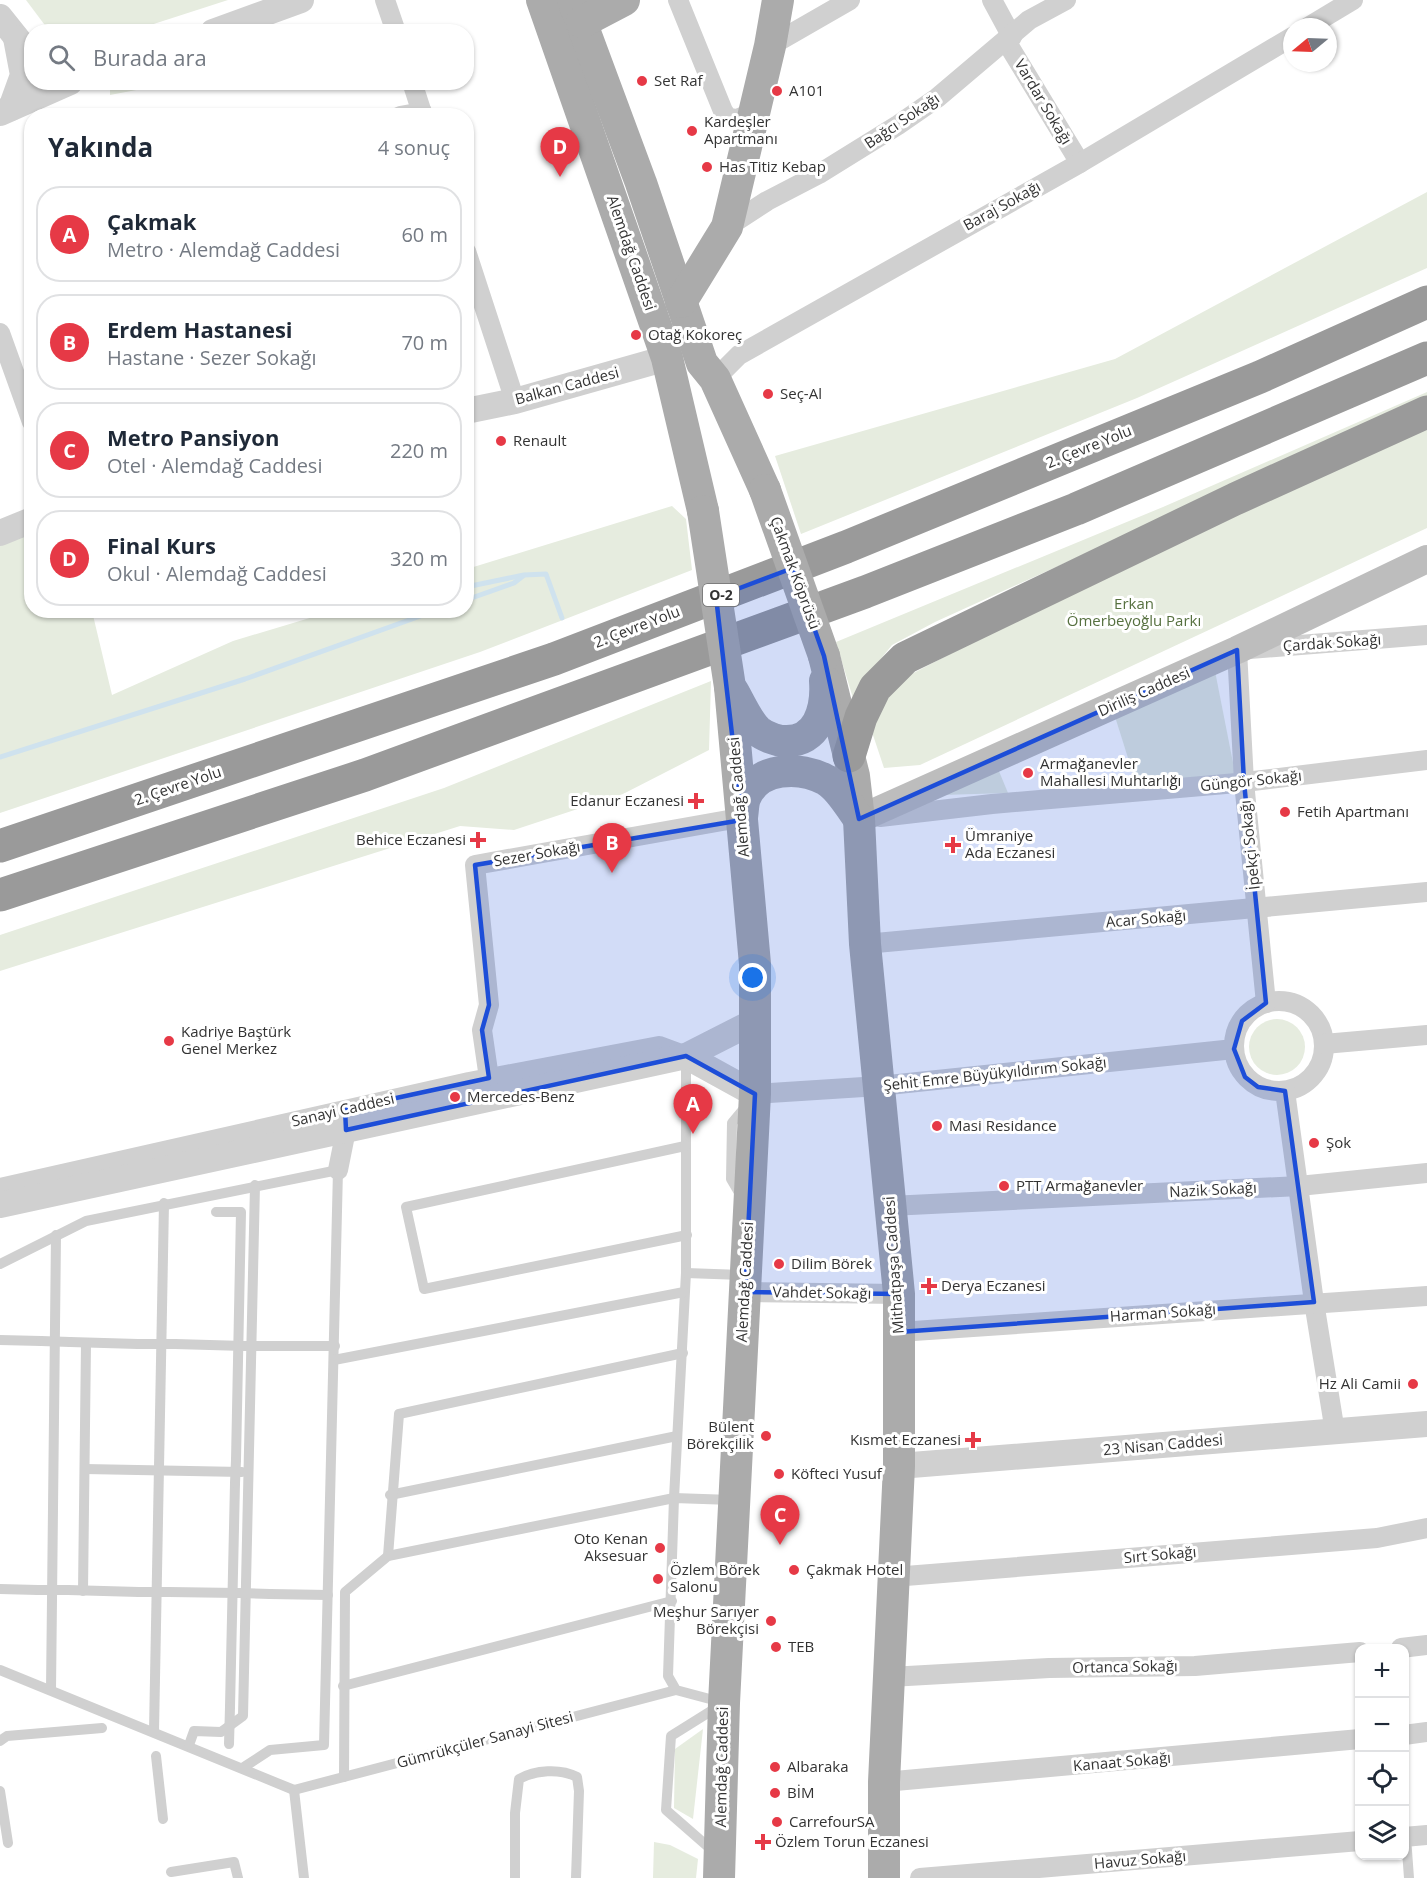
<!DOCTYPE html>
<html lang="tr">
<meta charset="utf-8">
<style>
body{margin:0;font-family:"Open Sans",sans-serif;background:#f2f2f3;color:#1f2937}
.controls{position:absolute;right:18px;bottom:18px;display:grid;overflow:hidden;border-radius:12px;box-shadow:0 2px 4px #0004}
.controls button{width:54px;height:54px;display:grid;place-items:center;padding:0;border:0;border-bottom:2px solid #e0e1e3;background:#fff;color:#1f2937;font:30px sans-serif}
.compass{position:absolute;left:1283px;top:18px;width:54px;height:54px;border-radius:50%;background:#fff;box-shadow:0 2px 4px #0004;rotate:251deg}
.you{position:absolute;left:753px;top:978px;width:21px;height:21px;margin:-15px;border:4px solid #fff;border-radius:50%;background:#1a73e8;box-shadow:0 0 0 9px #1a73e833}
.badge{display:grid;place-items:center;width:39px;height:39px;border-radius:50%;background:#e63946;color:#fff;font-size:20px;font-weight:700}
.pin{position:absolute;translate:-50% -50px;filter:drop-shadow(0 2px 3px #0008)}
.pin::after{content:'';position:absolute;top:32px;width:21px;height:18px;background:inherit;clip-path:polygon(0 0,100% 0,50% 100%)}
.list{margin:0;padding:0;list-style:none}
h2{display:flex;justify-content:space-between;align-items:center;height:78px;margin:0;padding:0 24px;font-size:26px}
h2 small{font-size:20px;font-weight:400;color:#747a83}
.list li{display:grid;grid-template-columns:39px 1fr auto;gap:18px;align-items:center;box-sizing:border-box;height:96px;margin:0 12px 12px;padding:0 12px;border:2px solid #e0e1e3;border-radius:24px}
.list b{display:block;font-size:22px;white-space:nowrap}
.list p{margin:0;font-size:20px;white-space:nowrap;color:#747a83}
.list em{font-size:20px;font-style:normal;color:#747a83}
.icon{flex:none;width:33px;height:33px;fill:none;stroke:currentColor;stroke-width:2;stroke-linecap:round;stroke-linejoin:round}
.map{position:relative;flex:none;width:1427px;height:1878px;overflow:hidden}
.search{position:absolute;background:#fff;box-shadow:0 2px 4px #0004;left:24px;top:24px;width:450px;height:66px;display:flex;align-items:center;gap:15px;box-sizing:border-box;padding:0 21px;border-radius:24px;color:#747a83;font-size:22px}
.panel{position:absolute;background:#fff;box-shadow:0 2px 4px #0004;left:24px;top:108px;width:450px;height:510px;border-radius:24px}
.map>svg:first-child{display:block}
</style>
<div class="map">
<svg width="1427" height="1878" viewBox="0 0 1427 1878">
<rect width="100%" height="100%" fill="#fff"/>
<g fill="#e6ecdf">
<polygon points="26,0 228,0 132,31 50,32"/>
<polygon points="110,83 110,82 173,83 110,95"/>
<polygon points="1427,192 1427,268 1137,398 801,534 775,456 1115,359"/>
<polygon points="1427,392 1427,396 1395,413 935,622 892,645 871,671 855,705 836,642 1163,507"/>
<polygon points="1427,426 1427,528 920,765 884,768 869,723 902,679 1114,568"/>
<polygon points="672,506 686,519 692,570 480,652 0,813 0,539 31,528 32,610 92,611 112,695 233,641 333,611 466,610 467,569"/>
<polygon points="1214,666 1237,783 1139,793 1112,707"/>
<polygon points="711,681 709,750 623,794 514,830 460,826 0,971 0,935 444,788"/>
<polygon points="996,764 1008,793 942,795"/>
<circle cx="1277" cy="1047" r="28"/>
<polygon points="703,1729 693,1819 674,1808 675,1749"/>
<polygon points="654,1842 670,1845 698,1859 696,1878 653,1878"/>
</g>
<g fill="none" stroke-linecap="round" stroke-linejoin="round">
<g stroke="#cfe2ee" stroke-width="5">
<polyline points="466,587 524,575 546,574 562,618"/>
<polyline points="466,600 514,583 523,576"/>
<polyline points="0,757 245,679 437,610"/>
</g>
<g stroke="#d0d0d0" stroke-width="10">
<polyline points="686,1058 686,1273 674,1498 668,1676 676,1690 721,1702"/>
<polyline points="685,1146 406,1207 424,1289 687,1235"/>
<polyline points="741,1196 731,1179 732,1123 747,1105"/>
<polyline points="216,1212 241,1212 236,1460"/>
<polyline points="0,1264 86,1221 338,1170 324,1745 270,1750 244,1767"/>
<polyline points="686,1273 742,1275"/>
<polyline points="0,1340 41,1341"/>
<polyline points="70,1342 138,1344"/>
<polyline points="175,1344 244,1346"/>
<polyline points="271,1346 335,1346"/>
<polyline points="334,1360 684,1292"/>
<polyline points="85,1469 242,1472"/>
<polyline points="390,1495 677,1436"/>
<polyline points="388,1556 399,1414 683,1353"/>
<polyline points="0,1589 38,1590"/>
<polyline points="68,1590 139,1592"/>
<polyline points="83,1591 86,1343"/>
<polyline points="169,1592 238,1593"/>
<polyline points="270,1594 328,1595"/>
<polyline points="0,1670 294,1790"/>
<polyline points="343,1686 672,1601"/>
<polyline points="51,1690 56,1235"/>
<polyline points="230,1707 235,1483"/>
<polyline points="154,1731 164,1203"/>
<polyline points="0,1741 7,1736 102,1728"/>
<polyline points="189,1745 194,1731 221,1732 243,1716 255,1185"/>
<polyline points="156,1756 163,1819"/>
<polyline points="344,1777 345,1592 388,1556 674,1498 732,1500"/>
<polyline points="294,1790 676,1690"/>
<polyline points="294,1790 304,1878"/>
<polyline points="0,1791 8,1843"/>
<polyline points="1406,1837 1409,1878"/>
<polyline points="714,1852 666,1810 671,1736 719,1706"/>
<polyline points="171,1872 234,1862 238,1878"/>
<path d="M 515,1878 L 515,1813 L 519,1779 C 535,1770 560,1768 577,1777 L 579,1791 L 576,1878"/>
</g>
<g stroke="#d0d0d0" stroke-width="20">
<polyline points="385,0 396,32"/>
<polyline points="678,0 723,111 728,118 737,119 754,112"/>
<polyline points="992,0 1012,37"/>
<polyline points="1308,27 1353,0"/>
<polyline points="1006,41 1080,163"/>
<polyline points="770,46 850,0"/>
<polyline points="412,82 423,116"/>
<polyline points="400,116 422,112"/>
<polyline points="727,227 767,201 819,174 898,125 937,98 1029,20 1066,0"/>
<polyline points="466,251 515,401"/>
<polyline points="0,333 32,422"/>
<polyline points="715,379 739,355 1080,163 1292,37"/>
<polyline points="880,817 992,804 1237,783 1427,760"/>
<polyline points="865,944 1427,892"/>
<circle cx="1279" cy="1046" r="45"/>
<polyline points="1266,1003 1244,782 1237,650 1427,635"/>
<polyline points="1324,1044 1427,1035"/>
<polyline points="489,1078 482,1030 489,1005 475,865 728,820 742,820"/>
<polyline points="1285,1091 1314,1302 1335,1432"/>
<polyline points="755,1094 879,1086 1234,1049"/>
<polyline points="338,1170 346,1130 346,1118"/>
<polyline points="0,1188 469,1082 659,1046 686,1056"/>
<polyline points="890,1206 1299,1186 1427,1173"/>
<polyline points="745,1292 899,1294"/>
<polyline points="899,1332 1427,1296"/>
<polyline points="893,1577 1377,1538 1427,1528"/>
<polyline points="1401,1648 1427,1645"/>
<polyline points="890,1677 1049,1668 1195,1666 1360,1652"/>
<polyline points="1404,1735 1427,1732"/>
<polyline points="884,1782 1360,1739"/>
<polyline points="1404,1837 1427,1835"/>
<polyline points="920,1878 1360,1841"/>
</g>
<g stroke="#d0d0d0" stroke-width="26">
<polyline points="0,17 28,52"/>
<polyline points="213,32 301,0"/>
<polyline points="11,108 23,75 16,38"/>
<polyline points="0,113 70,82"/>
<polyline points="466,411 515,401 667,358"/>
<polyline points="0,533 32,520"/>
<polyline points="686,1056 755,1094"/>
<polyline points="0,1205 686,1056 755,1021"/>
<polyline points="899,1466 1427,1424"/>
</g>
<polyline stroke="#bdbdbd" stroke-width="28" points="859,819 1237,650 1427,559"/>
<g stroke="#ababab" stroke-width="32">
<polyline points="542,0 667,358 703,511"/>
<polyline points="573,0 641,183 702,363 715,379 765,490"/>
<polyline points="582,22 624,0"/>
<polyline points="681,302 727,227 770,46 778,0"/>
<polyline points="824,656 854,776 859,819 865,944 899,1294 899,1466 884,1782 884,1878"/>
<path d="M 733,691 C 740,703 748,722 758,731 C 764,736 777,741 784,741 C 818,743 827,709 825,681"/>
<path d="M 742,817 C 743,811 743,803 745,798 C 758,766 800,766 826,780 C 840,788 849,806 859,819"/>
<polyline points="719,1878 724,1703 755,1094 755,964 730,687"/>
</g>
<g stroke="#9a9a9a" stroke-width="33">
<polyline points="849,756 861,717 875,688 905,658 1235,499 1427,412"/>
<polyline points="0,846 554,659 846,547 1260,377 1427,302"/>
<polyline points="0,895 365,775 865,592 1076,509 1427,358"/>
</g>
<g stroke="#d0d0d0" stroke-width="10">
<polyline points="41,1341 70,1342"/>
<polyline points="138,1344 175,1344"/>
<polyline points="244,1346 271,1346"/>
<polyline points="235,1483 236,1460"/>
<polyline points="38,1590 68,1590"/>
<polyline points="139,1592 169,1592"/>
<polyline points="239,1593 270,1594"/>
<polyline points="229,1744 230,1707"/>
</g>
<g stroke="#ababab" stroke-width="32">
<polyline points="765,490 824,656"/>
<polyline points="703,511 730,687"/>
</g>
</g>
<path fill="#1d4ed8" fill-opacity="0.2" stroke="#1d4ed8" stroke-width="4.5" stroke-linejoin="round" d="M 793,568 L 824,656 L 859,819 L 1237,650 L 1244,782 L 1266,1003 L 1242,1021 L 1234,1049 L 1245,1077 L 1258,1087 L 1285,1091 L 1314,1302 L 899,1332 L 899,1294 L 745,1292 L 755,1094 L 686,1056 L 346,1130 L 345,1109 L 489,1078 L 482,1030 L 489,1005 L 475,865 L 742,820 L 716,597 Z"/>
<g fill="#e63946" stroke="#fff" stroke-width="2">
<circle cx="642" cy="81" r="6"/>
<circle cx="777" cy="91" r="6"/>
<circle cx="692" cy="131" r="6"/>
<circle cx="707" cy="167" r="6"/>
<circle cx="636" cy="335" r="6"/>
<circle cx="768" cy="394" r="6"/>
<circle cx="501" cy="441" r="6"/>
<circle cx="1028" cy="773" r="6"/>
<path d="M693 792h6v6h6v6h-6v6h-6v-6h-6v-6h6z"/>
<circle cx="1285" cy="812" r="6"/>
<path d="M475 831h6v6h6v6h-6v6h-6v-6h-6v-6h6z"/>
<path d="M950 836h6v6h6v6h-6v6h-6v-6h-6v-6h6z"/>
<circle cx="169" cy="1041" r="6"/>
<circle cx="455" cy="1097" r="6"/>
<circle cx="937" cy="1126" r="6"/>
<circle cx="1314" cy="1143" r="6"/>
<circle cx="1004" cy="1186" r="6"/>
<circle cx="779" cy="1264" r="6"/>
<path d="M926 1277h6v6h6v6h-6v6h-6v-6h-6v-6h6z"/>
<circle cx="1413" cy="1384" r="6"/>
<circle cx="766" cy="1436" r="6"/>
<path d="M970 1431h6v6h6v6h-6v6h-6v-6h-6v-6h6z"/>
<circle cx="779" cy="1474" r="6"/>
<circle cx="660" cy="1548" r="6"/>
<circle cx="794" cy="1570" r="6"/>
<circle cx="658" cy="1579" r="6"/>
<circle cx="771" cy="1621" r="6"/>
<circle cx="776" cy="1647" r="6"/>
<circle cx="775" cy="1767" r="6"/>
<circle cx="775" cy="1793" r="6"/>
<circle cx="777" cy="1822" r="6"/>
<path d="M760 1833h6v6h6v6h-6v6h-6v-6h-6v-6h6z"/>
</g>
<g text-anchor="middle" stroke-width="6" stroke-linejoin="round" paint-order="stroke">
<rect fill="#fff" stroke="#707070" stroke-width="1.5" x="703" y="584" width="36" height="22" rx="4.5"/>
<g font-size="14" font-weight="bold" fill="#333">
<text x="721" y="600">O-2</text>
</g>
<g font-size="15" fill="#333" stroke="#fff" text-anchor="start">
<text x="654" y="86">Set Raf</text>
<text x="789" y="96">A101</text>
<text x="704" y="127">Kardeşler<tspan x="704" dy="17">Apartmanı</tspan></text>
<text x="719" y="172">Has Titiz Kebap</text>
<text x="648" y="340">Otağ Kokoreç</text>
<text x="780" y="399">Seç-Al</text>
<text x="513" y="446">Renault</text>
<text x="1040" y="769">Armağanevler<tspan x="1040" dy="17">Mahallesi Muhtarlığı</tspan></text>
<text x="684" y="806" text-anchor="end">Edanur Eczanesi</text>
<text x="1297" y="817">Fetih Apartmanı</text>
<text x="965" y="841">Ümraniye<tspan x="965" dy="17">Ada Eczanesi</tspan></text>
<text x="466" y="845" text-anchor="end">Behice Eczanesi</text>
<text x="181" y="1037">Kadriye Baştürk<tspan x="181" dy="17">Genel Merkez</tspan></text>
<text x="467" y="1102">Mercedes-Benz</text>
<text x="949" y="1131">Masi Residance</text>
<text x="1326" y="1148">Şok</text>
<text x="1016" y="1191">PTT Armağanevler</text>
<text x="791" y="1269">Dilim Börek</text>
<text x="941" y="1291">Derya Eczanesi</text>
<text x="1401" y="1389" text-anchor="end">Hz Ali Camii</text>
<text x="754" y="1432" text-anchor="end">Bülent<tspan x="754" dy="17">Börekçilik</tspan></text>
<text x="961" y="1445" text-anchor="end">Kısmet Eczanesi</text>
<text x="791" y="1479">Köfteci Yusuf</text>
<text x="648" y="1544" text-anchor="end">Oto Kenan<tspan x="648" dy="17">Aksesuar</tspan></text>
<text x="670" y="1575">Özlem Börek<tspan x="670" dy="17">Salonu</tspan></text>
<text x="806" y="1575">Çakmak Hotel</text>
<text x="759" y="1617" text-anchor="end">Meşhur Sarıyer<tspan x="759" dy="17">Börekçisi</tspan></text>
<text x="788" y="1652">TEB</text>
<text x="787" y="1772">Albaraka</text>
<text x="787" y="1798">BİM</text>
<text x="789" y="1827">CarrefourSA</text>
<text x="775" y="1847">Özlem Torun Eczanesi</text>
</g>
<g font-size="15" fill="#333" stroke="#fff">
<text transform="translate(1043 102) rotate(59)" y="5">Vardar Sokağı</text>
<text transform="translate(902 121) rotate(-34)" y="5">Bağcı Sokağı</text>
<text transform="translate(1002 206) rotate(-29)" y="5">Baraj Sokağı</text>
<text transform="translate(631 253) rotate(71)" y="5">Alemdağ Caddesi</text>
<text transform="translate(567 386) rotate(-15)" y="5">Balkan Caddesi</text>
<text transform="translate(1089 447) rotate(-22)" y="5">2. Çevre Yolu</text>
<text transform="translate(795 573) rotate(70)" y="5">Çakmak Köprüsü</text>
<text transform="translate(637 627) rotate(-21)" y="5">2. Çevre Yolu</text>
<text transform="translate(1332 643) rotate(-4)" y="5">Çardak Sokağı</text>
<text transform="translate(1144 692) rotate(-24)" y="5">Diriliş Caddesi</text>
<text transform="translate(1251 781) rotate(-6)" y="5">Güngör Sokağı</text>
<text transform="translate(178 786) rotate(-19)" y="5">2. Çevre Yolu</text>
<text transform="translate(739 797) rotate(-95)" y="5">Alemdağ Caddesi</text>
<text transform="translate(1250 845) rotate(-96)" y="5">İpekçi Sokağı</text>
<text transform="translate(537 854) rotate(-10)" y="5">Sezer Sokağı</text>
<text transform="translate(1146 919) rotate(-5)" y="5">Acar Sokağı</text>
<text transform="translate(995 1074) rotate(-6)" y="5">Şehit Emre Büyükyıldırım Sokağı</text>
<text transform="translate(343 1110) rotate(-13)" y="5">Sanayi Caddesi</text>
<text transform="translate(1213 1190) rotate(-3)" y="5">Nazik Sokağı</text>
<text transform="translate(894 1265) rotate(-94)" y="5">Mithatpaşa Caddesi</text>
<text transform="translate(745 1282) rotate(-87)" y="5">Alemdağ Caddesi</text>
<text transform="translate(822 1293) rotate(1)" y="5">Vahdet Sokağı</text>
<text transform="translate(1163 1313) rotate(-4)" y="5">Harman Sokağı</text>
<text transform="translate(1163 1445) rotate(-5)" y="5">23 Nisan Caddesi</text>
<text transform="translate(1160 1555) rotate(-5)" y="5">Sırt Sokağı</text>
<text transform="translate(1125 1667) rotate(-1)" y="5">Ortanca Sokağı</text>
<text transform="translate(485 1740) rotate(-15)" y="5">Gümrükçüler Sanayi Sitesi</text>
<text transform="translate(1122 1762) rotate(-5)" y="5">Kanaat Sokağı</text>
<text transform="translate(722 1767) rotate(-89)" y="5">Alemdağ Caddesi</text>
<text transform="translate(1140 1860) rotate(-5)" y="5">Havuz Sokağı</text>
</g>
<g font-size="15" fill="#56703f" stroke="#fff">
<text x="1134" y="609">Erkan<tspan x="1134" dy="17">Ömerbeyoğlu Parkı</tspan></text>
</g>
</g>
</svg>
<div class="controls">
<button>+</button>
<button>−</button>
<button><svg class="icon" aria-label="locate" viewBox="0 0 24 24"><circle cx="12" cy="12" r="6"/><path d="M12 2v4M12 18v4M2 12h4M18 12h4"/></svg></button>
<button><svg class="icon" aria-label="layers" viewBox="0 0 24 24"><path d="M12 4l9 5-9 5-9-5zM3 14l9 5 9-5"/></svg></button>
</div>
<svg class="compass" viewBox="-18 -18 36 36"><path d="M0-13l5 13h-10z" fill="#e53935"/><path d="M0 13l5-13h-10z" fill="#747a83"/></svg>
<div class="you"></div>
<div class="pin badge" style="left:693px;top:1134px">A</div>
<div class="pin badge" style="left:612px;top:873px">B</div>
<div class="pin badge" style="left:780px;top:1545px">C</div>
<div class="pin badge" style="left:560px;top:177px">D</div>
<div class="search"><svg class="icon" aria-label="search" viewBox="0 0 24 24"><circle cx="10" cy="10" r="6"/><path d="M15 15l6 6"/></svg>Burada ara</div>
<section class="panel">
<h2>Yakında<small>4 sonuç</small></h2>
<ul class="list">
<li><span class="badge">A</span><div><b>Çakmak</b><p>Metro · Alemdağ Caddesi</p></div><em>60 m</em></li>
<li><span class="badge">B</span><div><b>Erdem Hastanesi</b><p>Hastane · Sezer Sokağı</p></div><em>70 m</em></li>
<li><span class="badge">C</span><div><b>Metro Pansiyon</b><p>Otel · Alemdağ Caddesi</p></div><em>220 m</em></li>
<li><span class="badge">D</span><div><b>Final Kurs</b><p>Okul · Alemdağ Caddesi</p></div><em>320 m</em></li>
</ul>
</section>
</div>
